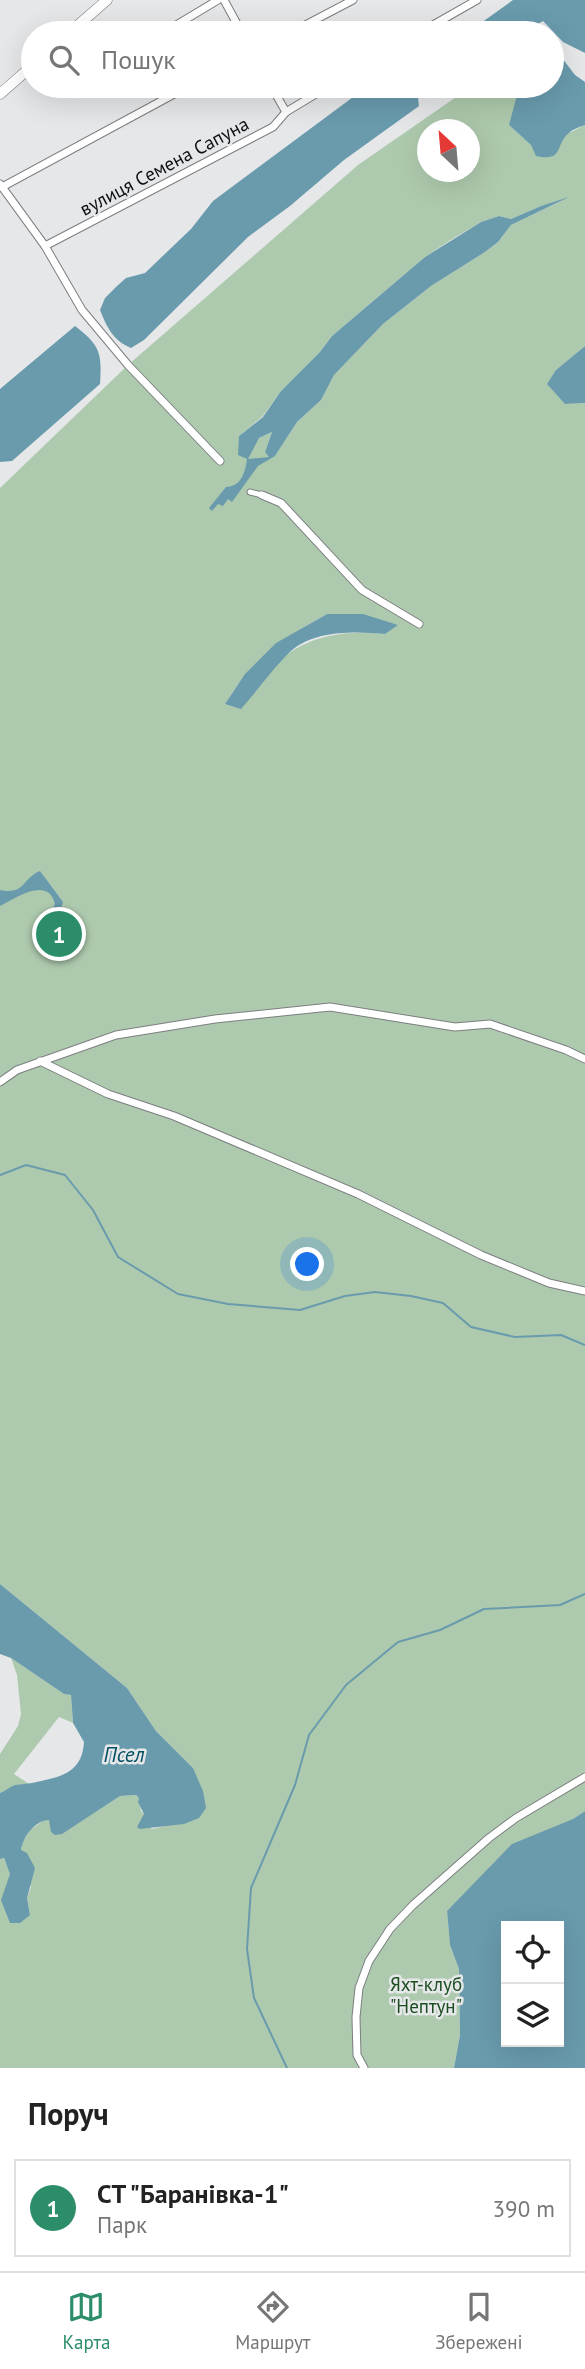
<!DOCTYPE html>
<html lang="uk">
<meta charset="utf-8">
<style>
body{margin:0;font-family:"PT Sans",sans-serif;background:#f2f2f2;color:#222}
.controls{position:absolute;right:21px;bottom:21px;display:grid;overflow:hidden;border-radius:0px;box-shadow:0 7px 28px #0002}
.controls button{width:63px;height:63px;display:grid;place-items:center;padding:0;border:0;border-bottom:2px solid #e0e0e0;background:#fff;color:#222;font:35px sans-serif}
.compass{position:absolute;left:417px;top:119px;width:63px;height:63px;border-radius:50%;background:#fff;box-shadow:0 7px 28px #0002;rotate:334deg}
.you{position:absolute;left:308px;top:1265px;width:24px;height:24px;margin:-18px;border:5px solid #fff;border-radius:50%;background:#1a73e8;box-shadow:0 0 0 10px #1a73e833}
.badge{display:grid;place-items:center;width:46px;height:46px;border-radius:50%;background:#2b8e69;color:#fff;font-size:23px;font-weight:700}
.pin{position:absolute;translate:-50% -50%;border:4px solid #fff;box-shadow:0 2px 7px #0006}
.list{margin:0;padding:0;list-style:none}
h2{display:flex;justify-content:space-between;align-items:center;height:91px;margin:0;padding:0 28px;font-size:30px}
h2 small{font-size:23px;font-weight:400;color:#767676}
.list li{display:grid;grid-template-columns:46px 1fr auto;gap:21px;align-items:center;box-sizing:border-box;height:98px;margin:0 14px 14px;padding:0 14px;border:2px solid #e0e0e0;border-radius:0px}
.list b{display:block;font-size:26px;white-space:nowrap}
.list p{margin:0;font-size:23px;white-space:nowrap;color:#767676}
.list em{font-size:23px;font-style:normal;color:#767676}
.icon{flex:none;width:38px;height:38px;fill:none;stroke:currentColor;stroke-width:2;stroke-linecap:round;stroke-linejoin:round}
.map{position:relative;flex:none;width:585px;height:2068px;overflow:hidden}
.search{position:absolute;background:#fff;box-shadow:0 7px 28px #0002;left:21px;right:21px;top:21px;height:77px;display:flex;align-items:center;gap:18px;box-sizing:border-box;padding:0 24px;border-radius:38px;color:#767676;font-size:26px}
.sheet{height:203px;background:#fff}
nav{display:flex;justify-content:space-around;align-items:center;box-sizing:border-box;height:98px;border-top:2px solid #e0e0e0;background:#fff;font-size:19px;color:#767676}
nav a{display:grid;justify-items:center;gap:4px}
nav .on{color:#2b8e69}
.map>svg:first-child{display:block}
</style>
<div class="map">
<svg width="585" height="2068" viewBox="0 0 585 2068">
<rect width="100%" height="100%" fill="#e5e7e9"/>
<g fill="#aecaae" fill-rule="evenodd">
<path d="M 472,86 L 527,86 L 509,125 L 531,145 L 567,134 L 585,125 L 585,346 L 556,370 L 565,404 L 585,403 L 585,1811 L 475,1885 L 447,1911 L 450,1945 L 459,1969 L 460,2035 L 454,2068 L 0,2068 L 0,1859 L 3,1857 L 30,1915 L 27,1898 L 31,1887 L 21,1850 L 22,1843 L 30,1830 L 47,1818 L 61,1834 L 120,1796 L 136,1795 L 139,1798 L 141,1811 L 144,1814 L 142,1822 L 152,1829 L 165,1826 L 193,1768 L 156,1731 L 127,1688 L 0,1584 L 0,488 L 128,365 L 358,165 ZM 428,130 L 470,130 L 470,172 L 428,172 ZM 561,201 L 511,225 L 498,242 L 485,252 L 431,286 L 383,324 L 334,375 L 321,400 L 297,422 L 275,456 L 265,452 L 272,432 L 259,438 L 239,436 L 263,416 L 281,391 L 320,352 L 332,336 L 425,257 L 449,241 L 481,222 L 499,216 L 511,219 L 541,206 ZM 327,614 L 385,634 C 304,626 283,657 225,705 C 251,659 282,639 327,614 Z"/>
<polygon points="11,1658 64,1694 71,1695 73,1723 59,1717 14,1774 29,1784 17,1785 0,1793 0,1754 18,1726 21,1714 17,1675"/>
</g>
<g fill="#699bad" fill-rule="evenodd">
<polygon points="513,0 585,0 585,53 563,42 543,21 523,33 459,33 465,26 481,23"/>
<path d="M 559,54 L 575,75 L 585,82 L 585,125 C 580,127 573,129 569,133 C 554,145 565,162 536,156 L 531,145 L 509,125 L 517,95 L 527,86 L 552,86 L 552,60 Z"/>
<path d="M 368,86 L 407,86 L 417,90 L 419,106 L 344,160 L 290,206 L 248,237 L 144,340 L 131,348 C 114,341 107,328 100,310 L 105,298 L 116,287 L 126,278 L 145,273 L 191,229 L 213,201 Z"/>
<path d="M 569,197 L 511,225 L 498,242 L 485,252 L 431,286 L 383,324 L 334,375 L 321,400 L 297,422 L 275,456 L 258,466 L 232,502 L 228,499 L 223,506 L 218,504 L 212,511 L 209,508 L 226,487 C 242,486 245,472 247,459 L 238,455 L 239,436 L 263,417 L 281,391 L 320,352 L 332,336 L 425,257 L 481,222 L 499,216 L 511,219 L 541,206 ZM 272,432 L 265,452 L 269,457 L 248,459 L 259,438 Z"/>
<path d="M 75,326 C 100,345 102,353 100,384 L 12,461 L 0,462 L 0,389 Z"/>
<polygon points="585,346 585,403 565,404 547,384 556,370"/>
<path d="M 327,614 L 363,614 L 398,625 L 385,634 C 356,631 314,630 291,651 C 273,668 258,690 241,709 L 225,704 L 245,674 L 276,643 Z"/>
<path d="M 40,871 L 63,902 L 60,912 L 53,914 L 52,910 L 55,904 C 48,875 15,899 0,906 L 0,890 C 26,895 21,879 40,871 Z"/>
<path d="M 0,1584 L 127,1688 L 156,1731 L 193,1768 L 203,1791 L 206,1808 L 199,1818 L 184,1824 L 140,1829 L 137,1827 L 144,1814 L 138,1802 L 139,1798 L 136,1795 L 120,1796 L 62,1834 L 55,1835 L 51,1832 L 49,1820 C 36,1820 23,1836 21,1850 L 27,1853 L 35,1868 L 27,1898 L 30,1915 L 20,1923 L 10,1923 L 1,1900 L 10,1874 L 4,1858 L 0,1859 L 0,1793 C 5,1791 10,1787 15,1785 C 21,1784 27,1784 32,1783 C 60,1777 82,1774 84,1742 L 73,1723 L 71,1695 L 64,1694 L 11,1658 L 0,1654 Z"/>
<path d="M 585,1811 L 585,2068 L 454,2068 L 460,2035 L 459,1969 L 450,1945 L 447,1911 L 512,1844 L 573,1819 ZM 506,1926 L 559,1926 L 559,2042 L 506,2042 Z"/>
</g>
<g fill="none" stroke-linecap="round" stroke-linejoin="round">
<g stroke="#699bad" stroke-width="2">
<polyline points="0,1175 26,1165 65,1175 93,1210 118,1257 178,1294 228,1304 300,1310 345,1296 375,1292 411,1296 443,1303 471,1327 515,1337 561,1335 585,1345"/>
<polyline points="287,2068 254,1998 247,1949 251,1888 295,1785 309,1735 346,1685 398,1642 440,1630 484,1609 560,1605 585,1594"/>
</g>
<defs>
<polyline id="pedestrian" points="250,492 262,495"/>
<g id="minor">
<polyline points="224,0 242,33"/>
<polyline points="163,33 218,0"/>
<polyline points="290,33 353,0"/>
<polyline points="419,33 477,0"/>
<polyline points="271,86 286,112"/>
<polyline points="0,184 45,246 82,310 128,365 220,461"/>
<polyline points="2,187 189,86"/>
<polyline points="45,246 273,127 286,112 329,86"/>
<polyline points="262,495 281,503 362,590 419,624"/>
<polyline points="40,1061 108,1094 174,1116 358,1194 481,1255 549,1283 585,1291"/>
<polyline points="0,1082 17,1070 116,1035 215,1019 330,1007 455,1027 490,1024 566,1050 585,1059"/>
<polyline points="364,2068 357,2055 356,2017 359,1988 369,1961 390,1929 413,1905 489,1838 516,1818 585,1777"/>
</g>
<g id="secondary">
<polyline points="69,33 107,0"/>
<polyline points="0,94 33,65"/>
</g>
</defs>
<use href="#pedestrian" stroke="#7c7e80" stroke-width="7"/>
<use href="#minor" stroke="#7c7e80" stroke-width="9"/>
<use href="#secondary" stroke="#7c7e80" stroke-width="11"/>
<use href="#pedestrian" stroke="#fff" stroke-width="5"/>
<use href="#minor" stroke="#fff" stroke-width="7"/>
<use href="#secondary" stroke="#fff" stroke-width="10"/>
</g>
<g text-anchor="middle" stroke-width="5" stroke-linejoin="round" paint-order="stroke">
<g font-size="19" fill="#0e0f10" stroke="#e5e7e9">
<text transform="translate(164 166) rotate(-28)" y="7">вулиця Семена Сапуна</text>
</g>
<g font-size="19" fill="#1b4d21" stroke="#e5e7e9">
<text x="426" y="1991">Яхт-клуб<tspan x="426" dy="22">"Нептун"</tspan></text>
</g>
<g font-size="21" font-style="italic" fill="#044f62" stroke="#e5e7e9">
<text x="124" y="1762">Псел</text>
</g>
</g>
</svg>
<div class="controls">
<button><svg class="icon" aria-label="locate" viewBox="0 0 24 24"><circle cx="12" cy="12" r="6"/><path d="M12 2v4M12 18v4M2 12h4M18 12h4"/></svg></button>
<button><svg class="icon" aria-label="layers" viewBox="0 0 24 24"><path d="M12 4l9 5-9 5-9-5zM3 14l9 5 9-5"/></svg></button>
</div>
<svg class="compass" viewBox="-18 -18 36 36"><path d="M0-13l5 13h-10z" fill="#e53935"/><path d="M0 13l5-13h-10z" fill="#767676"/></svg>
<div class="you"></div>
<div class="pin badge" style="left:59px;top:934px">1</div>
<div class="search"><svg class="icon" aria-label="search" viewBox="0 0 24 24"><circle cx="10" cy="10" r="6"/><path d="M15 15l6 6"/></svg>Пошук</div>
</div>
<section class="sheet">
<h2>Поруч<small></small></h2>
<ul class="list">
<li><span class="badge">1</span><div><b>СТ &quot;Баранівка-1&quot;</b><p>Парк</p></div><em>390 m</em></li>
</ul>
</section>
<nav>
<a class="on"><svg class="icon" aria-label="map" viewBox="0 0 24 24"><path d="M3 6l6-2 6 2 6-2v14l-6 2-6-2-6 2zM9 4v14M15 6v14"/></svg>Карта</a>
<a><svg class="icon" aria-label="directions" viewBox="0 0 24 24"><path d="M12 3l9 9-9 9-9-9zM9 14v-3h6M13 9l2 2-2 2"/></svg>Маршрут</a>
<a><svg class="icon" aria-label="saved" viewBox="0 0 24 24"><path d="M7 4h10v16l-5-4-5 4z"/></svg>Збережені</a>
</nav>
